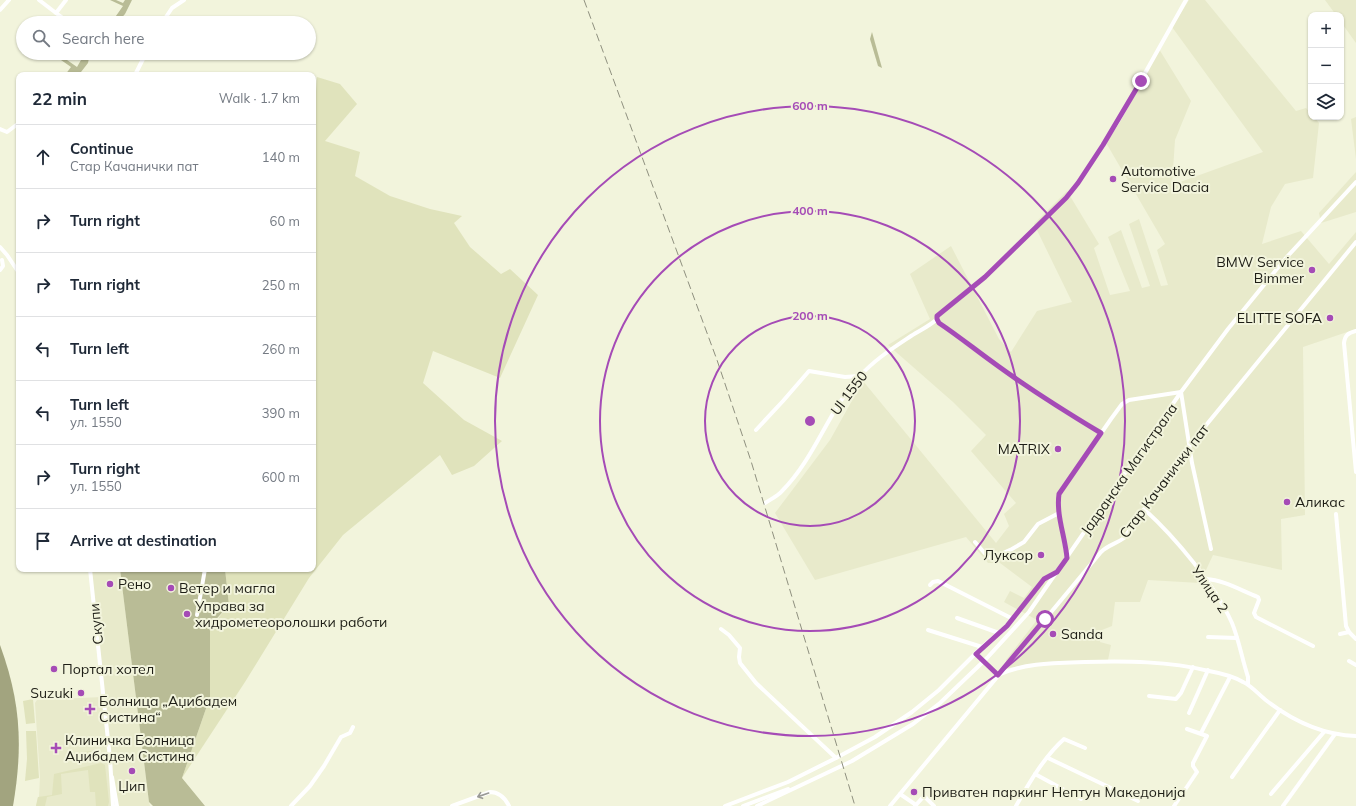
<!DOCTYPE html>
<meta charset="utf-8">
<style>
body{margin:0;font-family:Mulish,sans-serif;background:#f2f2f3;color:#1f2937}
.controls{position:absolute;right:12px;top:12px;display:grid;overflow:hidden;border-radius:8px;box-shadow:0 1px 3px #0004}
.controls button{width:36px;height:36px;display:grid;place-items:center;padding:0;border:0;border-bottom:1px solid #e0e1e3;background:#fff;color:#1f2937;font:20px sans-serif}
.stop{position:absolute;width:12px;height:12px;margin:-9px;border:3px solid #a54bb6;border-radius:50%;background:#fff}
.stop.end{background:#a54bb6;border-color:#fff;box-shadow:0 1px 4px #0008}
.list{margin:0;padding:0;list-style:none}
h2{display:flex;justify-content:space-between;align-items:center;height:52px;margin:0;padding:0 16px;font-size:17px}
h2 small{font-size:13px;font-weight:400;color:#747a83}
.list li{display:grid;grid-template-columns:26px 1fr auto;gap:12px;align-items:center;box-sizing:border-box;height:64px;padding:0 16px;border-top:1px solid #e0e1e3}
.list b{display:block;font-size:15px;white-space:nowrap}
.list p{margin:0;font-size:13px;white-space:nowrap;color:#747a83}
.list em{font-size:13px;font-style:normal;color:#747a83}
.icon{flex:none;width:22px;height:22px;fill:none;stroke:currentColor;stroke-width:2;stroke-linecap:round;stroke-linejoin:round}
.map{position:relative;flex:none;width:1356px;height:806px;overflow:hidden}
.search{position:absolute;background:#fff;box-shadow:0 1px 3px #0004;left:16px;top:16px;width:300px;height:44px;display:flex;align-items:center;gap:10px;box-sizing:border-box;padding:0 14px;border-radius:22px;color:#747a83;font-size:15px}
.panel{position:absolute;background:#fff;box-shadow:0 1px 3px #0004;left:16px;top:72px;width:300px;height:500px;border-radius:8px}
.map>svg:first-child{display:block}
</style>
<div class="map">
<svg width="1356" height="806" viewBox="0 0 1356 806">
<rect width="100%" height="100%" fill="#f2f4dc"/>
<g fill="#e8eacb">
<polygon points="1189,0 1205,0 1296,111 1306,108 1311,114 1311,117 1314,117 1319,123 1313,178 1285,184 1271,207 1262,244 1301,231 1329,264 1356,232 1356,329 1303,347 1305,515 1281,519 1282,570 1213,555 1200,583 1148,580 1140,602 1115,602 1112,626 1102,630 1100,642 1111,645 1108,660 1054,662 1007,668 1006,660 1037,620 1004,602 1010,591 1024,598 1032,587 1000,563 988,563 966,537 815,580 775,513 830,440 863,381 996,543 1009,526 1004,514 1016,503 971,451 986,435 953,402 888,345 930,319 910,274 951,246 999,339 1011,352 1037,311 1072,302 1034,224 1067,191 1099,244 1094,248 1110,295 1130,291 1108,237 1121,230 1142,288 1150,286 1129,224 1139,219 1161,286 1168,285 1157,250 1165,244 1105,141 1159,49 1191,101 1175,140 1172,185 1263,152 1172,27"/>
<polygon points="1325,0 1356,0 1356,43 1341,22 1341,15 1336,15"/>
<polygon points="1356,117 1356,159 1351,119"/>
<polygon points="1356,172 1356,212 1321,223 1319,213"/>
<polygon points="90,569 120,569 149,802 150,806 36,806 38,797 39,797 40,777 35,703 37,700 102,697"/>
</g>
<g fill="#e0e3bc">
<polygon points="317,77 340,84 357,104 325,141 360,152 355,176 390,196 430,209 462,216 454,223 470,247 501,274 510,269 538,295 500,378 433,351 423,383 464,420 502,441 474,466 452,475 440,455 343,535 309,578 245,682 182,778 210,697 210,628 229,605 225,569 313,569 313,136"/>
<polygon points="33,699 35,723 26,724 23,701"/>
<polygon points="26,731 36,731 39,778 25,781 27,759"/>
<polygon points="91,751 91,759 80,762 76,753"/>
<polygon points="101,763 105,765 109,802 108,806 96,806 95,792 90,792 88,770 61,774 62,794 47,797 45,806 36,806 38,797 52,795 54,774"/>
</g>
<g fill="#b9bc96">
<polygon points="110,0 116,0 123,3 125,0 132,0 125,14 117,23 111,23 123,6"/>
<polygon points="872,32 882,68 878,66 870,39"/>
<polygon points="51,53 57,53 77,67 85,53 90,53 88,63 81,72 80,75 65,75 71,67"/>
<polygon points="120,569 225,569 229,605 210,626 210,697 182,778 205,806 153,806 149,802"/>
</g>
<path fill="#a2a47f" d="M 0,645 C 21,702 23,747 13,806 L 0,806 Z"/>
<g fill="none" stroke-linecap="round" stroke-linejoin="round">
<g stroke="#fff" stroke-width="4">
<polyline points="39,0 56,13 66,0"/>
<polyline points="0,10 9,0"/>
<polyline points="56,13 67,21 72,21"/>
<polyline points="162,23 172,8 184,0"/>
<polyline points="135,75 146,53"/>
<polyline points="0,129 7,132 19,123"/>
<polyline points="0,247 7,255 19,273"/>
<polyline points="0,270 3,266 2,260"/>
<path d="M 1356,331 C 1348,333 1345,335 1344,343 L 1356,472"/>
<polyline points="756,430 783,401 809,371 845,377 859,376"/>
<path d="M 1101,433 C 1066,412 1031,390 998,366 C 978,352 960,337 939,323 L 937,319 L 937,316 L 985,277 L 1066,198 L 1078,183 L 1117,123 L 1186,0"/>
<path d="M 765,503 C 771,499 778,496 782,491 C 815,458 828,411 859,377 C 874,360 893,348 911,336 C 920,330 930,326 937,319"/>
<path d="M 1144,509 C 1176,538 1215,585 1232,623 C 1239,640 1242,659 1248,677 L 1248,684"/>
<polyline points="1336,514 1346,626 1349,632 1356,639"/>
<polyline points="975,542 988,557 992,558 1012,549 1024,542 1038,524 1059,513"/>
<polyline points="1067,557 1059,513 1059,494 1111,419 1122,404 1129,400 1181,392 1192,463 1211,549"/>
<polyline points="90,569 110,759 113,806"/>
<path d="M 1206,579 C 1224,580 1242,591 1258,597 L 1259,600 L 1254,613 L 1256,617 L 1313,646"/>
<polyline points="930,585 933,582 938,581 1013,619"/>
<polyline points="197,615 205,569"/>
<polyline points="957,618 999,633"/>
<polyline points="721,629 729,635 740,648 739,657 740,663 756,683 836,758"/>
<polyline points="928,630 982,647"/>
<polyline points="1340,634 1349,632"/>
<polyline points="1208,637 1237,638"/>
<path d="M 976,654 L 998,675 C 1023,663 1056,663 1085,662 C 1127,661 1168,661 1209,671 C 1220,673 1233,676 1243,682 C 1252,686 1259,695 1267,701 C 1293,721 1323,735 1356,736"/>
<polyline points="1349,661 1356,665"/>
<polyline points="1149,696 1176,699 1181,693 1193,667"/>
<polyline points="1189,713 1208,670"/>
<polyline points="1201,733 1230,677"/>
<polyline points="1048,758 1138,801"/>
<polyline points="1035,774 1081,799"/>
<polyline points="112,777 117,806"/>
<polyline points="1232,777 1280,710"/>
<polyline points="900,794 916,805"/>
<polyline points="1271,794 1324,732"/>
<polyline points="291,806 310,786 324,766 341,737 350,733 353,727"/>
<path d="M 452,806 L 490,792 C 499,792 505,798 509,806"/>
<polyline points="725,806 788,782 836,758 875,737 912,712 939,690 982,647 1007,626 1044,579 1056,573"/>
<polyline points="743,806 788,789"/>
<polyline points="757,806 852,761 913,724 940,703 987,658 1029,612 1181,392 1228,329 1285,259 1356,182"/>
<path d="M 890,806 L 1101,552 C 1108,545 1116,544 1124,538 L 1189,446 L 1356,242"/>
<polyline points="915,806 924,796 934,806"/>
<path d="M 1016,806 C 1029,783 1044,757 1064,739 L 1085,748"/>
<polyline points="1174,806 1197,772 1193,766 1193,763 1207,736 1187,729"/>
<polyline points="1283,806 1335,734"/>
</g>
<polyline stroke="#8f907f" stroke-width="1" stroke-dasharray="8 4" stroke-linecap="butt" points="584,0 717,360 751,461 855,806"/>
</g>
<defs><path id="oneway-shaft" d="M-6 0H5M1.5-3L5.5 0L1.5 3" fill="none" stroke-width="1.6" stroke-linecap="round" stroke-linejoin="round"/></defs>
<use stroke="#9a9a96" href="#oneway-shaft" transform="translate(483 795) rotate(161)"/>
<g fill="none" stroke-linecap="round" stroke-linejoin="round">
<path stroke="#a54bb6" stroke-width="5" d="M 1045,619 L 998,675 L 976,654 L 1007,626 L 1044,579 L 1057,572 L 1067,558 C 1065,536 1056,515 1059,494 L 1101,433 C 1066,412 1031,390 998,366 C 978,352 960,337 939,323 L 937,319 L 937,316 L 985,277 L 1066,198 L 1078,183 L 1103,145 L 1141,81"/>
</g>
<g fill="none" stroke="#a54bb6" stroke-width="2">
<circle cx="810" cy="421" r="105"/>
<circle cx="810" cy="421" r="210"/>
<circle cx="810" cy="421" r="315"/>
</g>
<g fill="#a54bb6" stroke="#f2f4dc" stroke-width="1.5">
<circle cx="1113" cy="179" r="4"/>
<circle cx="1312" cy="270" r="4"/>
<circle cx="1330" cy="318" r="4"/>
<circle cx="1058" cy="449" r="4"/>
<circle cx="1287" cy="502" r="4"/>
<circle cx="1041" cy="555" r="4"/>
<circle cx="110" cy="584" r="4"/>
<circle cx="171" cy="588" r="4"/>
<circle cx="187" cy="614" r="4"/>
<circle cx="1053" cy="634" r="4"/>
<circle cx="54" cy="669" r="4"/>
<circle cx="81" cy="693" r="4"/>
<path d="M88 703h4v4h4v4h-4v4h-4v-4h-4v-4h4z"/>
<path d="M54 742h4v4h4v4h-4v4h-4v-4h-4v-4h4z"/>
<circle cx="132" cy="771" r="4"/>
<circle cx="914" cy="792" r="4"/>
</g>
<g text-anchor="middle" stroke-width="4" stroke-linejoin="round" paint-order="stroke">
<g font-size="14" fill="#1e1e16" stroke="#f2f4dc" text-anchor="start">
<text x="1121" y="176">Automotive<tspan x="1121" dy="16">Service Dacia</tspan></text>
<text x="1304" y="267" text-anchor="end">BMW Service<tspan x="1304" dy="16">Bimmer</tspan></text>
<text x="1322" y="323" text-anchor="end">ELITTE SOFA</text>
<text x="1050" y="454" text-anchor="end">MATRIX</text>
<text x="1295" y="507">Аликас</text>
<text x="1033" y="560" text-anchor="end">Луксор</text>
<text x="118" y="589">Рено</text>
<text x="179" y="593">Ветер и магла</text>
<text x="195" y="611">Управа за<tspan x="195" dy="16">хидрометеоролошки работи</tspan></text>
<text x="1061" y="639">Sanda</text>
<text x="62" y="674">Портал хотел</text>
<text x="73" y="698" text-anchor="end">Suzuki</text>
<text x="99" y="706">Болница „Аџибадем<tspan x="99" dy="16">Систина“</tspan></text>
<text x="65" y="745">Клиничка Болница<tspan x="65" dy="16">Аџибадем Систина</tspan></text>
<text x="132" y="791" text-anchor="middle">Џип</text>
<text x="922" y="797">Приватен паркинг Нептун Македонија</text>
</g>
<g font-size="14" fill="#1e1e16" stroke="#f2f4dc">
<text transform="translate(849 393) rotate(-53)" y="5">Ul 1550</text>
<text transform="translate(1129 469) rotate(-55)" y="5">Јадранска Магистрала</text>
<text transform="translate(1164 481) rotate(-53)" y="5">Стар Качанички пат</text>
<text transform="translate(1210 589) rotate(56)" y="5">Улица 2</text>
<text transform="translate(96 624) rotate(-96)" y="5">Скупи</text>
</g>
</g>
<circle cx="810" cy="421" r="6" fill="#a54bb6" stroke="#f2f4dc" stroke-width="2"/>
<g font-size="12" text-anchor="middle" font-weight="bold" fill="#a54bb6" stroke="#f2f4dc" stroke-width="4" stroke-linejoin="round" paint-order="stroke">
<text x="810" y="110">600 m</text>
<text x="810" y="215">400 m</text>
<text x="810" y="320">200 m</text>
</g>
</svg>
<div class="controls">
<button>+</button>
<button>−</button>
<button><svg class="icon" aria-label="layers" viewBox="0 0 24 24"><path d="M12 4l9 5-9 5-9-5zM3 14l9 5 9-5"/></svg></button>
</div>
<div class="stop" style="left:1045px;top:619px"></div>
<div class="stop end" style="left:1141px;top:81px"></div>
<div class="search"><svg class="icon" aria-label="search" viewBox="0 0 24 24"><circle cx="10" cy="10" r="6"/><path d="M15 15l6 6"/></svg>Search here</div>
<section class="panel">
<h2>22 min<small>Walk · 1.7 km</small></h2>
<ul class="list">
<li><svg class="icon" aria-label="ahead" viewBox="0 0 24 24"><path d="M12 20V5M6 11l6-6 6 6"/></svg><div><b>Continue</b><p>Стар Качанички пат</p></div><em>140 m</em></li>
<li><svg class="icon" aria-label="right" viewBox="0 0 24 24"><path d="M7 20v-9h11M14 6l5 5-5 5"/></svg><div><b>Turn right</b></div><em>60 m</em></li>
<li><svg class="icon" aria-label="right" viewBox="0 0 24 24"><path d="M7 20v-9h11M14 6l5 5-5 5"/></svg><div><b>Turn right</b></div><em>250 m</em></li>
<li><svg class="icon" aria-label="left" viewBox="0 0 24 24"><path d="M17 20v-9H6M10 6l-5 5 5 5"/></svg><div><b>Turn left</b></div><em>260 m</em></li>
<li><svg class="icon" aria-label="left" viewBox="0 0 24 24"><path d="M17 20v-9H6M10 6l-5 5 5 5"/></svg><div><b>Turn left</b><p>ул. 1550</p></div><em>390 m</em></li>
<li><svg class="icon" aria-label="right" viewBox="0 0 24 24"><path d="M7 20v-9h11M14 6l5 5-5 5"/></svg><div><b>Turn right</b><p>ул. 1550</p></div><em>600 m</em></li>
<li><svg class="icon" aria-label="arrive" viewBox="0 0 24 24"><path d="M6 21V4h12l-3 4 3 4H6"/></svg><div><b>Arrive at destination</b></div></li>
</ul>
</section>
</div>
